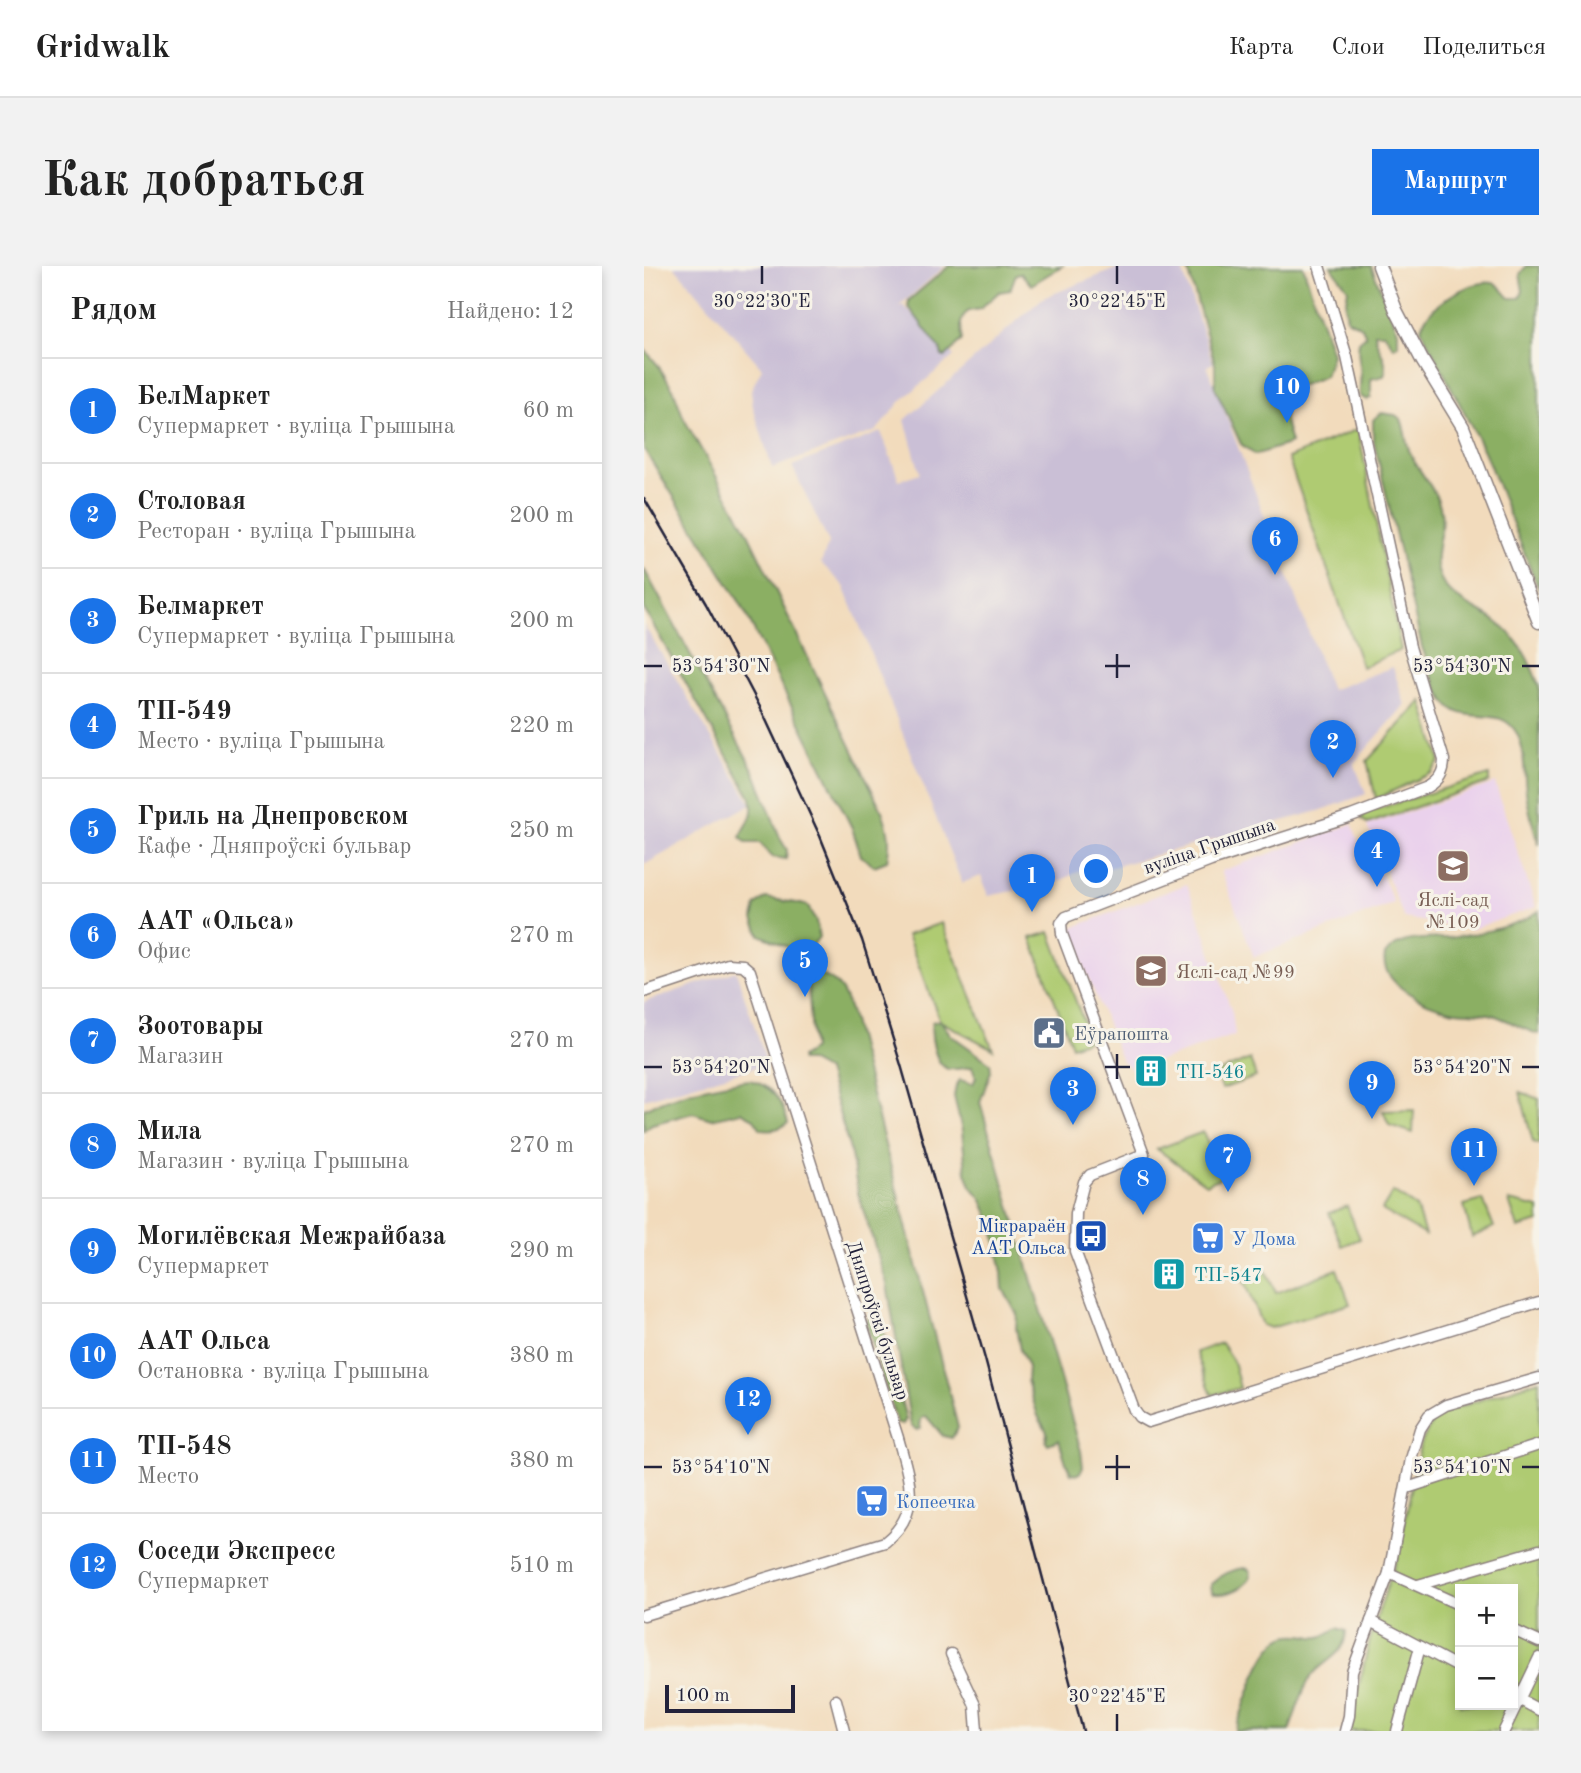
<!DOCTYPE html>
<html lang="ru">
<meta charset="utf-8">
<style>
body{margin:0;font-family:"Old Standard TT",serif;background:#f2f2f2;color:#222}
.controls{position:absolute;right:21px;bottom:21px;display:grid;overflow:hidden;border-radius:0px;box-shadow:0 4px 10px #0003}
.controls button{width:63px;height:63px;display:grid;place-items:center;padding:0;border:0;border-bottom:2px solid #e0e0e0;background:#fff;color:#222;font:35px sans-serif}
.scale{position:absolute;left:21px;bottom:18px;width:130px;box-sizing:border-box;padding-left:7px;border:4px solid #22223b;border-top:0;font-size:19px;line-height:24px;white-space:nowrap;color:#22223b;-webkit-text-stroke:5px #f7f3e8;paint-order:stroke}
.you{position:absolute;left:453px;top:606px;width:24px;height:24px;margin:-18px;border:5px solid #fff;border-radius:50%;background:#1a73e8;box-shadow:0 0 0 10px #1a73e833}
.badge{display:grid;place-items:center;width:46px;height:46px;border-radius:50%;background:#1a73e8;color:#fff;font-size:23px;font-weight:700}
.pin{position:absolute;translate:-50% -58px;filter:drop-shadow(0 2px 4px #0008)}
.pin::after{content:'';position:absolute;top:37px;width:24px;height:21px;background:inherit;clip-path:polygon(0 0,100% 0,50% 100%)}
.list{margin:0;padding:0;list-style:none}
h2{display:flex;justify-content:space-between;align-items:center;height:91px;margin:0;padding:0 28px;font-size:30px}
h2 small{font-size:23px;font-weight:400;color:#767676}
.list li{display:grid;grid-template-columns:46px 1fr auto;gap:21px;align-items:center;box-sizing:border-box;height:105px;padding:0 28px;border-top:2px solid #e0e0e0}
.list b{display:block;font-size:26px;white-space:nowrap}
.list p{margin:0;font-size:23px;white-space:nowrap;color:#767676}
.list em{font-size:23px;font-style:normal;color:#767676}
.map{position:relative;flex:none;width:895px;height:1465px;overflow:hidden;border-radius:0px}
header{display:flex;align-items:center;gap:42px;box-sizing:border-box;height:98px;padding:0 35px;background:#fff;border-bottom:2px solid #e0e0e0}
header strong{font-size:33px}
nav{display:flex;gap:38px;margin-inline-start:auto;font-size:24px}
.intro{display:flex;align-items:center;justify-content:space-between;box-sizing:border-box;height:168px;padding:0 42px}
h1{margin:0;font-size:49px}
.button{padding:18px 32px;border-radius:0px;background:#1a73e8;color:#fff;font-size:24px;font-weight:700}
main{display:flex;gap:42px;padding:0 42px}
aside{flex:1;background:#fff;border-radius:0px;box-shadow:0 4px 10px #0003}
.map>svg:first-child{display:block}
</style>
<header>
<strong>Gridwalk</strong>
<nav><a>Карта</a><a>Слои</a><a>Поделиться</a></nav>
</header>
<div class="intro"><h1>Как добраться</h1><a class="button">Маршрут</a></div>
<main>
<aside>
<h2>Рядом<small>Найдено: 12</small></h2>
<ul class="list">
<li><span class="badge">1</span><div><b>БелМаркет</b><p>Супермаркет · вуліца Грышына</p></div><em>60 m</em></li>
<li><span class="badge">2</span><div><b>Столовая</b><p>Ресторан · вуліца Грышына</p></div><em>200 m</em></li>
<li><span class="badge">3</span><div><b>Белмаркет</b><p>Супермаркет · вуліца Грышына</p></div><em>200 m</em></li>
<li><span class="badge">4</span><div><b>ТП-549</b><p>Место · вуліца Грышына</p></div><em>220 m</em></li>
<li><span class="badge">5</span><div><b>Гриль на Днепровском</b><p>Кафе · Дняпроўскі бульвар</p></div><em>250 m</em></li>
<li><span class="badge">6</span><div><b>ААТ «Ольса»</b><p>Офис</p></div><em>270 m</em></li>
<li><span class="badge">7</span><div><b>Зоотовары</b><p>Магазин</p></div><em>270 m</em></li>
<li><span class="badge">8</span><div><b>Мила</b><p>Магазин · вуліца Грышына</p></div><em>270 m</em></li>
<li><span class="badge">9</span><div><b>Могилёвская Межрайбаза</b><p>Супермаркет</p></div><em>290 m</em></li>
<li><span class="badge">10</span><div><b>ААТ Ольса</b><p>Остановка · вуліца Грышына</p></div><em>380 m</em></li>
<li><span class="badge">11</span><div><b>ТП-548</b><p>Место</p></div><em>380 m</em></li>
<li><span class="badge">12</span><div><b>Соседи Экспресс</b><p>Супермаркет</p></div><em>510 m</em></li>
</ul>
</aside>
<div class="map">
<svg width="895" height="1465" viewBox="0 0 895 1465">
<rect width="100%" height="100%" fill="#f7f3e8"/>
<filter id="ink" filterUnits="userSpaceOnUse"><feTurbulence type="fractalNoise" baseFrequency=".0143" numOctaves="2"/><feDisplacementMap in="SourceGraphic" scale="14" xChannelSelector="R" yChannelSelector="G"/><feConvolveMatrix kernelMatrix="1 2 1 2 8 2 1 2 1" color-interpolation-filters="sRGB"/></filter>
<filter id="wash" filterUnits="userSpaceOnUse"><feTurbulence type="fractalNoise" baseFrequency=".00686" numOctaves="4" result="noise"/><feDisplacementMap in="SourceGraphic" scale="28" xChannelSelector="R" yChannelSelector="G"/><feGaussianBlur stdDeviation="1.57" result="paint"/><feColorMatrix in="noise" values="0 0 0 0 0 0 0 0 0 0 0 0 0 0 0 0 0 1.4 0 .05"/><feComposite in="paint" operator="in"/></filter>
<g filter="url(#wash)">
<rect width="100%" height="100%" fill="#f2dbbc"/>
<g fill="#ead1ec">
<polygon points="851,517 892,641 828,663 760,652 723,560"/>
<polygon points="708,558 723,599 733,596 750,637 610,691 577,605"/>
<polygon points="543,618 588,746 591,769 489,804 478,795 425,663"/>
</g>
<g fill="#cabfd6">
<polygon points="30,0 301,0 253,42 259,39 310,90 257,135 232,165 128,202 109,141 107,124 118,102"/>
<polygon points="479,0 537,0 569,97 563,100 687,424 749,401 761,439 710,497 722,528 675,545 446,607 443,601 414,616 344,630 337,610 318,617 200,320 177,297 185,277 148,200 237,166 255,214 276,207 261,154 399,32"/>
<polygon points="0,359 107,538 0,599"/>
<polygon points="92,705 123,798 0,833 0,736"/>
</g>
<g fill="#afcb72" stroke="#687656" stroke-width="2" fill-rule="evenodd">
<polygon points="714,163 757,384 718,401 644,192"/>
<polygon points="778,435 796,495 787,507 732,533 723,495"/>
<polygon points="845,509 845,516 723,558 717,552 722,546"/>
<polygon points="297,657 349,783 296,755 263,669"/>
<polygon points="406,666 446,773 428,780 387,672"/>
<polygon points="606,793 612,811 578,823 572,807"/>
<polygon points="876,826 895,833 895,878 889,876"/>
<polygon points="770,844 769,867 745,859 739,845"/>
<polygon points="559,866 578,911 562,918 513,883"/>
<polygon points="749,926 772,941 781,969 738,944"/>
<polygon points="839,934 850,961 828,971 820,939"/>
<polygon points="865,935 895,942 895,956 874,962"/>
<polygon points="703,940 716,973 698,980 685,947"/>
<polygon points="619,999 632,1027 693,1003 706,1038 627,1062 618,1059 598,1011"/>
<polygon points="577,1077 589,1095 596,1122 568,1129 552,1086"/>
<path d="M 895,1114 L 895,1465 L 704,1465 L 728,1365 L 754,1289 L 776,1179 L 792,1149 ZM 816,1323 L 869,1323 L 869,1439 L 816,1439 Z"/>
</g>
<g fill="#8baf64" stroke="#566850" stroke-width="2">
<polygon points="305,0 418,0 387,19 377,7 372,8 366,24 355,26 336,43 325,45 320,49 317,57 318,74 301,91 298,90 296,83 264,40 265,34"/>
<polygon points="543,0 659,0 688,88 681,110 639,127 641,155 647,177 611,189 597,178 571,122 571,98"/>
<path d="M 687,0 L 727,0 L 754,65 L 754,79 L 750,81 L 740,67 L 731,67 C 732,84 746,92 740,110 L 727,113 L 727,131 L 723,134 L 716,130 C 715,120 718,109 716,100 C 715,91 713,86 715,76 L 722,70 L 718,61 L 703,53 L 701,40 L 704,23 Z"/>
<path d="M 882,0 L 895,0 L 895,324 L 840,185 L 777,63 C 780,41 829,12 849,17 C 857,19 860,27 866,32 L 876,32 L 879,25 L 876,8 Z"/>
<path d="M 0,83 L 14,99 L 29,123 L 40,153 L 102,263 L 238,545 C 245,564 247,575 243,595 L 230,600 L 217,590 L 208,562 L 98,340 L 0,183 Z"/>
<path d="M 737,147 L 751,149 L 757,153 C 762,165 761,177 767,189 C 775,207 791,221 796,240 C 803,265 785,289 797,313 C 808,336 833,341 851,355 C 875,372 886,394 895,421 L 895,579 C 890,564 886,548 883,532 C 879,511 883,480 870,463 C 854,441 823,458 805,440 C 791,425 785,400 778,381 L 729,172 L 729,154 Z"/>
<path d="M 0,303 L 111,507 L 137,574 L 143,584 L 142,593 L 128,591 L 116,577 L 103,577 L 96,571 C 104,555 111,551 107,532 L 0,343 Z"/>
<polygon points="122,632 163,639 172,655 175,671 167,681 148,683 116,669 109,653 112,639"/>
<path d="M 895,645 L 895,768 C 879,764 865,754 849,749 C 835,745 820,747 806,744 C 782,739 735,718 741,689 C 756,667 790,675 812,671 C 839,667 873,660 895,645 Z"/>
<path d="M 172,708 C 198,712 203,733 209,755 L 314,1161 L 308,1172 L 299,1170 L 282,1150 L 277,1153 L 276,1162 L 273,1164 L 267,1160 L 243,1018 L 215,931 L 206,884 L 183,805 L 165,795 L 157,795 L 157,791 L 169,783 L 164,717 Z"/>
<path d="M 296,754 L 307,769 L 346,797 L 347,805 L 336,836 L 437,1185 L 439,1201 L 435,1208 L 427,1207 L 422,1197 L 415,1174 L 404,1178 L 402,1175 L 403,1166 L 394,1150 L 383,1115 L 384,1101 L 376,1084 L 372,1062 L 373,1048 L 359,1023 L 358,1006 L 348,957 L 337,932 L 327,920 L 322,906 L 318,865 L 310,830 L 312,820 L 316,814 L 329,818 L 332,811 L 328,801 C 321,802 311,804 304,803 C 290,798 286,768 288,756 Z"/>
<path d="M 106,814 C 128,820 138,835 144,857 C 135,864 128,864 117,863 L 110,853 L 97,846 L 67,853 L 49,847 L 8,858 L 0,864 L 0,843 C 34,827 68,818 106,814 Z"/>
<polygon points="226,1050 233,1050 237,1055 262,1153 259,1158 253,1158 222,1056"/>
<path d="M 601,1302 L 606,1304 C 610,1320 581,1332 568,1327 L 567,1318 C 576,1310 589,1303 601,1302 Z"/>
<path d="M 693,1362 L 702,1365 C 701,1387 687,1391 673,1404 C 660,1415 652,1448 645,1465 L 591,1465 C 601,1441 618,1371 647,1369 C 672,1366 666,1380 693,1362 Z"/>
</g>
</g>
<g filter="url(#ink)">
<g fill="none" stroke-linecap="round" stroke-linejoin="round">
<defs>
<g id="minor">
<path d="M 675,0 L 703,91 L 766,381 L 800,494 C 800,507 795,514 784,521 L 707,550 L 567,595 L 422,651 L 417,657 L 418,668 L 500,888 L 446,909 L 440,916 L 432,947 L 431,985 L 490,1144 L 495,1151 L 504,1156 L 895,1036"/>
<path d="M 0,726 L 84,698 L 99,699 L 106,705 L 254,1172 C 265,1212 279,1246 241,1276 L 0,1349"/>
<polyline points="763,1222 895,1179"/>
<polyline points="745,1307 816,1339"/>
<polyline points="774,1319 895,1284"/>
<polyline points="727,1355 816,1402"/>
<polyline points="869,1364 895,1376"/>
<polyline points="307,1388 331,1439 333,1465"/>
<polyline points="869,1430 895,1444"/>
<polyline points="192,1434 200,1465"/>
<polyline points="701,1465 705,1450 708,1406 745,1307 767,1193 776,1163 785,1149 802,1139 895,1112"/>
<polyline points="753,1465 776,1381"/>
<polyline points="860,1465 895,1392"/>
</g>
<polyline id="tertiary" points="735,0 752,44 778,94 819,161 895,356"/>
</defs>
<use href="#minor" stroke="#8a7e7c" stroke-width="13"/>
<use href="#tertiary" stroke="#8a7e7c" stroke-width="15"/>
<use href="#minor" stroke="#fff" stroke-width="10"/>
<use href="#tertiary" stroke="#fff" stroke-width="12"/>
<polyline stroke="#22223b" stroke-width="2.5" points="0,232 62,338 116,441 176,570 218,674 257,799 341,1093 439,1465"/>
</g>
</g>
<path fill="none" stroke="#22223b" stroke-width="2.5" d="M 118,0 L 118,18M 473,0 L 473,18M 473,388 L 473,412M 0,400 L 18,400M 461,400 L 486,400M 878,400 L 895,400M 473,788 L 473,813M 0,801 L 18,801M 461,801 L 486,801M 878,801 L 895,801M 473,1189 L 473,1214M 0,1201 L 18,1201M 461,1201 L 486,1201M 878,1201 L 895,1201M 473,1448 L 473,1465"/>
<defs>
<symbol id="school-square" viewBox="-11 -11 22 22"><rect x="-9" y="-9" width="18" height="18" rx="4" fill="#8d6e63" stroke="#f7f3e8"/><path d="M0-5L7-2L0 1L-7-2ZM-4 1L0 2.5L4 1V4Q0 6-4 4Z" fill="#fff"/></symbol>
<symbol id="civic-square" viewBox="-11 -11 22 22"><rect x="-9" y="-9" width="18" height="18" rx="4" fill="#5c6f8a" stroke="#f7f3e8"/><path d="M-.6-6.5H3V-4.5H.6V-3L4-1V1h2V6H-6V1h2V-1L-.6-3ZM-1.2 2.5V6h2.4V2.5Z" fill="#fff"/></symbol>
<symbol id="building-square" viewBox="-11 -11 22 22"><rect x="-9" y="-9" width="18" height="18" rx="4" fill="#0f9aa8" stroke="#f7f3e8"/><path d="M-4-6H4V6H1V3H-1V6H-4ZM-2.5-4.3h1.7v1.8h-1.7ZM.8-4.3h1.7v1.8H.8ZM-2.5-1h1.7V.8h-1.7ZM.8-1h1.7V.8H.8Z" fill="#fff"/></symbol>
<symbol id="bus-square" viewBox="-11 -11 22 22"><rect x="-9" y="-9" width="18" height="18" rx="4" fill="#1a4fb4" stroke="#f7f3e8"/><path d="M-5-6H5V4H4V6H2V4H-2V6H-4V4H-5ZM-3.5-4V0h7V-4ZM-3.5 1.2v1.5H-2V1.2ZM2 1.2v1.5H3.5V1.2Z" fill="#fff"/></symbol>
<symbol id="supermarket-square" viewBox="-11 -11 22 22"><rect x="-9" y="-9" width="18" height="18" rx="4" fill="#3f7fe0" stroke="#f7f3e8"/><path d="M-6-5.5h2.5l.6 2H6L4.5 2H-2.5L-4.4-4H-6ZM-1.5 3.2a1.3 1.3 0 1 0 .1 0ZM3 3.2a1.3 1.3 0 1 0 .1 0Z" fill="#fff"/></symbol>
</defs>
<g fill-rule="evenodd">
<use href="#school-square" x="790" y="581" width="38" height="38"/>
<use href="#school-square" x="488" y="686" width="38" height="38"/>
<use href="#civic-square" x="386" y="748" width="38" height="38"/>
<use href="#building-square" x="488" y="786" width="38" height="38"/>
<use href="#bus-square" x="428" y="951" width="38" height="38"/>
<use href="#supermarket-square" x="545" y="953" width="38" height="38"/>
<use href="#building-square" x="506" y="989" width="38" height="38"/>
<use href="#supermarket-square" x="209" y="1216" width="38" height="38"/>
</g>
<g text-anchor="middle" stroke-width="6" stroke-linejoin="round" paint-order="stroke">
<g font-size="19" fill="#22223b" stroke="#f7f3e8">
<text transform="translate(565 579) rotate(-19)" y="7">вуліца Грышына</text>
<text transform="translate(235 1054) rotate(72)" y="7">Дняпроўскі бульвар</text>
</g>
<g font-size="19" fill="#785e54" stroke="#f7f3e8">
<text x="809" y="640">Яслі-сад<tspan x="809" dy="22">№109</tspan></text>
<text x="532" y="712" text-anchor="start">Яслі-сад №99</text>
</g>
<g font-size="19" fill="#4e5e75" stroke="#f7f3e8" text-anchor="start">
<text x="430" y="774">Еўрапошта</text>
</g>
<g font-size="19" fill="#0d838f" stroke="#f7f3e8" text-anchor="start">
<text x="532" y="812">ТП-546</text>
<text x="550" y="1015">ТП-547</text>
</g>
<g font-size="19" fill="#164399" stroke="#f7f3e8" text-anchor="end">
<text x="422" y="966">Мікрараён<tspan x="422" dy="22">ААТ Ольса</tspan></text>
</g>
<g font-size="19" fill="#366cbe" stroke="#f7f3e8" text-anchor="start">
<text x="588" y="979">У Дома</text>
<text x="252" y="1242">Копеечка</text>
</g>
</g>
<g font-size="18" text-anchor="middle" fill="#22223b" stroke="#f7f3e8" stroke-width="6" stroke-linejoin="round" paint-order="stroke">
<text x="118" y="41">30°22'30"E</text>
<text x="473" y="41">30°22'45"E</text>
<text x="77" y="406">53°54'30"N</text>
<text x="818" y="406">53°54'30"N</text>
<text x="77" y="807">53°54'20"N</text>
<text x="818" y="807">53°54'20"N</text>
<text x="77" y="1207">53°54'10"N</text>
<text x="818" y="1207">53°54'10"N</text>
<text x="473" y="1436">30°22'45"E</text>
</g>
</svg>
<div class="controls">
<button>+</button>
<button>−</button>
</div>
<div class="scale">100 m</div>
<div class="you"></div>
<div class="pin badge" style="left:388px;top:646px">1</div>
<div class="pin badge" style="left:689px;top:512px">2</div>
<div class="pin badge" style="left:429px;top:859px">3</div>
<div class="pin badge" style="left:733px;top:621px">4</div>
<div class="pin badge" style="left:161px;top:731px">5</div>
<div class="pin badge" style="left:631px;top:309px">6</div>
<div class="pin badge" style="left:584px;top:926px">7</div>
<div class="pin badge" style="left:499px;top:949px">8</div>
<div class="pin badge" style="left:728px;top:853px">9</div>
<div class="pin badge" style="left:643px;top:157px">10</div>
<div class="pin badge" style="left:830px;top:920px">11</div>
<div class="pin badge" style="left:104px;top:1169px">12</div>
</div>
</main>
